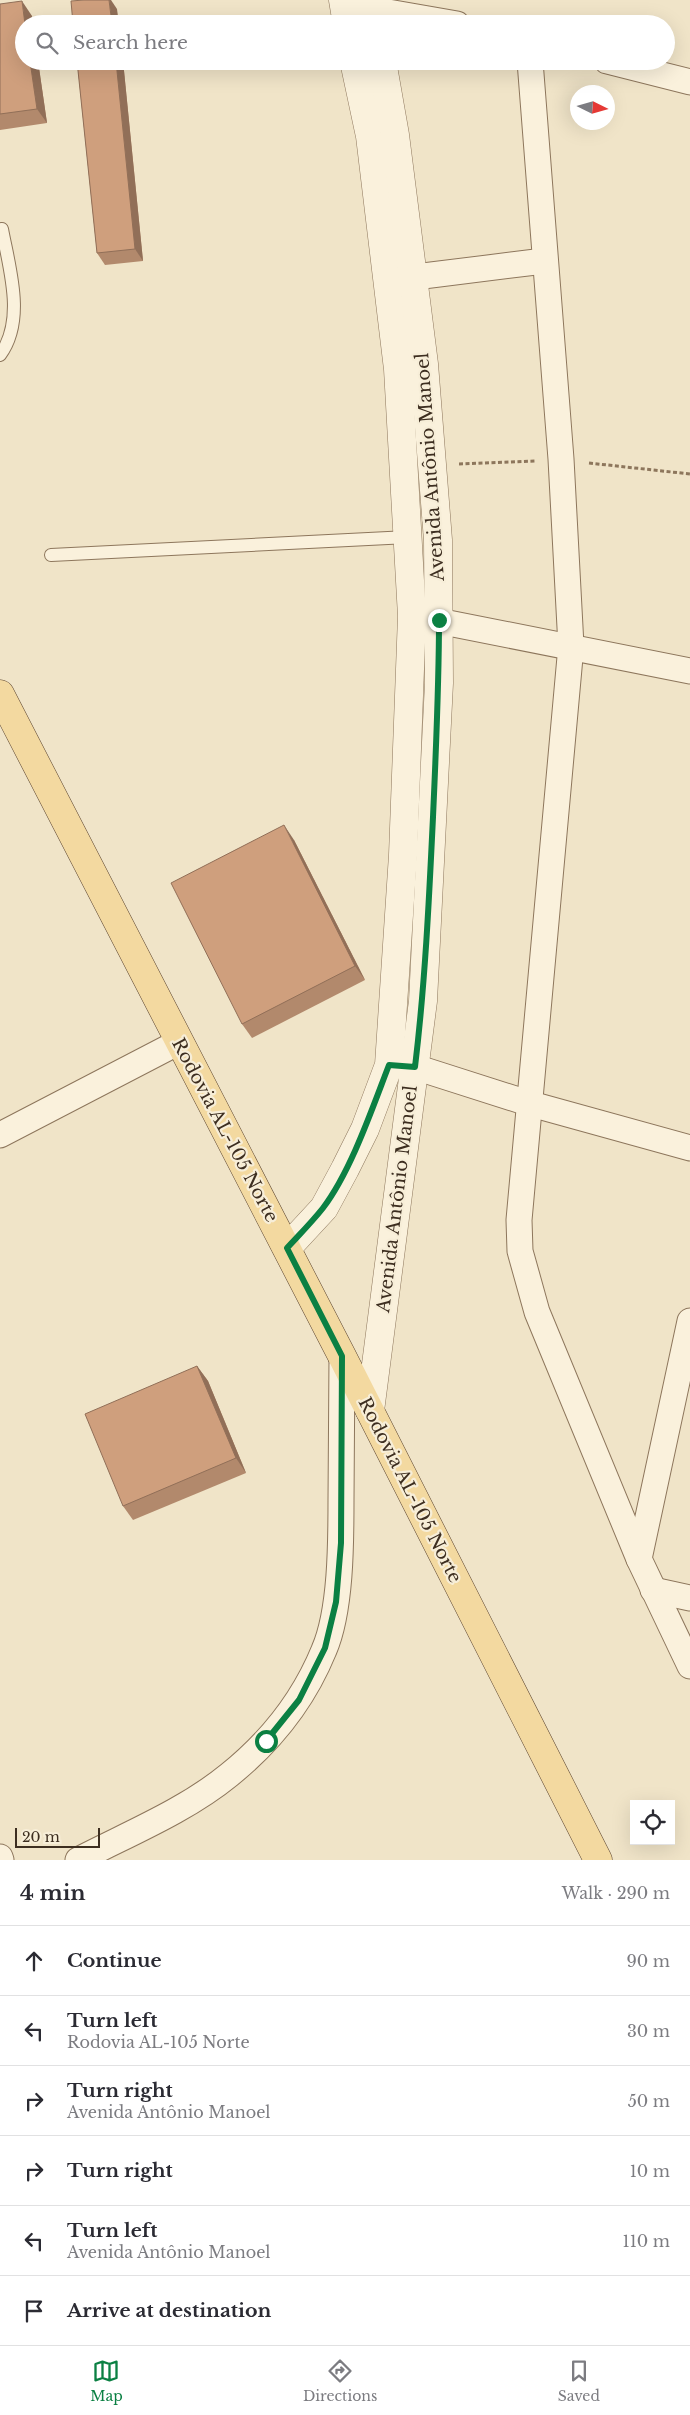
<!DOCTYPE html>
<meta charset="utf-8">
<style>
body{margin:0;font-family:"Libre Baskerville",serif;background:#f2f2f3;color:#2b2b33}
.controls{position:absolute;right:15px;bottom:15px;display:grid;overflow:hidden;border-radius:0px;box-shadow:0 5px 20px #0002}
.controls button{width:45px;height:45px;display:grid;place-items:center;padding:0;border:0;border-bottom:1px solid #e1e1e2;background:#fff;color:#2b2b33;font:25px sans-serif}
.compass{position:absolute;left:570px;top:85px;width:45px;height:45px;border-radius:50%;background:#fff;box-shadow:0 5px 20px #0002;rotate:95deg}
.scale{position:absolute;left:15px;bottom:12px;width:85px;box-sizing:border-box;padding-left:5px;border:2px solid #3d2e20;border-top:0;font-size:14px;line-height:18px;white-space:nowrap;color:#3d2e20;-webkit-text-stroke:4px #f7eed8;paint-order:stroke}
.stop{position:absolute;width:15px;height:15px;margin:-11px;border:4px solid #0b8043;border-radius:50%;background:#fff}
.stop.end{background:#0b8043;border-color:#fff;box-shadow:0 1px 5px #0008}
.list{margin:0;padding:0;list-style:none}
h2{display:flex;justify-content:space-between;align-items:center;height:65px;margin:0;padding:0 20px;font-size:21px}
h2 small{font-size:16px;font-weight:400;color:#7c7c81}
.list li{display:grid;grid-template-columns:32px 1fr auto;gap:15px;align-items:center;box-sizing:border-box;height:70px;padding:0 20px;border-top:1px solid #e1e1e2}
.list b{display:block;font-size:19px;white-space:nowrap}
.list p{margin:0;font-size:16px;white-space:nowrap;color:#7c7c81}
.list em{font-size:16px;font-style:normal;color:#7c7c81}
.icon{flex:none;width:28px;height:28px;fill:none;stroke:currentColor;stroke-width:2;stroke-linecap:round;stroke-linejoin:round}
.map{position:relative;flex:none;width:690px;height:1860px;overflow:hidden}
.search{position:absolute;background:#fff;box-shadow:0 5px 20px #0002;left:15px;right:15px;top:15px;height:55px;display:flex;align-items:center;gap:12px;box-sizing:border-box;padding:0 18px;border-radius:28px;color:#7c7c81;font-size:19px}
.sheet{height:485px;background:#fff}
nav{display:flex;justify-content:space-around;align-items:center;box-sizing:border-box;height:70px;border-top:1px solid #e1e1e2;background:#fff;font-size:14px;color:#7c7c81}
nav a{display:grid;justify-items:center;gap:2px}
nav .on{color:#0b8043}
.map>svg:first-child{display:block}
</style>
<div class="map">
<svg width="690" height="1860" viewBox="0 0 690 1860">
<rect width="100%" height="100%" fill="#f0e4c8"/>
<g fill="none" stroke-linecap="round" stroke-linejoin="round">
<defs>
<g id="service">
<path d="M 0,355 C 26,320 9,267 2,229"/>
<polyline points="51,555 408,537"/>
</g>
<g id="minor">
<polyline points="353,6 457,24"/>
<polyline points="530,61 561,459 571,646 519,1220 520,1251 537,1312 639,1559 690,1666"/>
<polyline points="607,61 690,82"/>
<polyline points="415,277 544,261"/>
<polyline points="418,617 690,671"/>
<polyline points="394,1065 415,1067 531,1104 690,1148"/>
<polyline points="0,1135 179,1042"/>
<polyline points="639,1559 690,1321"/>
<polyline points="653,1590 690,1598"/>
<polyline points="0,1857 1,1860"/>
<path d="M 78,1860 C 128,1834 185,1811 229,1775 C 270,1742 304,1699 324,1650 C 341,1611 341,1543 341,1500 C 341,1452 342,1404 342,1356"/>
</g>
<g id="tertiary">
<polyline points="343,0 347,24"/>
<polyline points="371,0 375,24"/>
<polyline points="287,1248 324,1208 345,1169 365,1129 389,1065 403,855 412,616 398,369 370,136 354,61"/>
<polyline points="370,1411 423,1001 439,683 438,540 424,364 395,135 382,61"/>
</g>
<polyline id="primary" points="0,694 342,1356 598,1860"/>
</defs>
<use href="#service" stroke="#8d765c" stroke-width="14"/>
<use href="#minor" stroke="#8d765c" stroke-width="27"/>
<use href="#tertiary" stroke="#8d765c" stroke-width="29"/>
<use href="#primary" stroke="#5b4430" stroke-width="29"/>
<g stroke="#8d765c" stroke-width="3" stroke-dasharray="4 2.5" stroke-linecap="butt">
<polyline points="589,463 690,474"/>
<polyline points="459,464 535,461"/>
</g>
<use href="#service" stroke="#faf1dc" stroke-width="12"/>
<use href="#minor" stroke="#faf1dc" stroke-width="25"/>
<use href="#tertiary" stroke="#faf1dc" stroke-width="28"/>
<use href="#primary" stroke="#f3d9a0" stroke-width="28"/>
</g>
<g fill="#b2896c">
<polygon points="0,4 32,16 24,61 38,61 47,123 0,130"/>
<polygon points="77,61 123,61 143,261 105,265 97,253"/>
<polygon points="294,840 365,980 252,1038 242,1024"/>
<polygon points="197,1366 208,1381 246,1473 133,1520 123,1506"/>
</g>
<g fill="#916f58">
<polygon points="109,0 111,0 117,9 119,24 112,24"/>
<polygon points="22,1 32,16 33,24 25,24"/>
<polygon points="30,61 38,61 47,123 37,109"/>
<polygon points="116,61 123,61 143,261 135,249"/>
<polygon points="284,825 294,840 365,980 355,966"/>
<polygon points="197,1366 208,1381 246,1473 236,1458"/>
</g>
<g fill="#cf9f7d" stroke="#916f58">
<polygon points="84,0 109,0 112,24 73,24 71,1"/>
<polygon points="22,1 25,24 24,24 24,61 30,61 37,109 0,114 0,4"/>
<polygon points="77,61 116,61 135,249 97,253"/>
<polygon points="284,825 355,966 242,1024 171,883"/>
<polygon points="197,1366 236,1458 123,1506 85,1414"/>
</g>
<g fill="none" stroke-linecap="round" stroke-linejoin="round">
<path stroke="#0b8043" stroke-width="6" d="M 266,1741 L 299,1700 L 325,1648 L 336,1602 L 341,1543 L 342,1356 L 287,1248 C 299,1235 312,1222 323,1208 C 351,1171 372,1109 389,1065 L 415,1067 C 425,984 429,901 433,817 C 436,751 439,686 439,620"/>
</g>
<g text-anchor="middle" stroke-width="4.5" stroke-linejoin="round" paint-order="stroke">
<g font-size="18" fill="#3d2e20" stroke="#f7eed8">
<text transform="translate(430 467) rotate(-94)" y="6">Avenida Antônio Manoel</text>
<text transform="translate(225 1130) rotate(62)" y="6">Rodovia AL-105 Norte</text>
<text transform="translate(397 1199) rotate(-83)" y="6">Avenida Antônio Manoel</text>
<text transform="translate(410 1490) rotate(63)" y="6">Rodovia AL-105 Norte</text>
</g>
</g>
</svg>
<div class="controls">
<button><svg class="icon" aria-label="locate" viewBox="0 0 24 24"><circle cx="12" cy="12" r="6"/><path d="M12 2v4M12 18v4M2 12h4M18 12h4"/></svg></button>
</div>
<svg class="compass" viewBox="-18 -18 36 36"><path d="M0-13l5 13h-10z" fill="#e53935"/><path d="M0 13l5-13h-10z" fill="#7c7c81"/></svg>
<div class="scale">20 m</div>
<div class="stop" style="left:266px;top:1741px"></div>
<div class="stop end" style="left:439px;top:620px"></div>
<div class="search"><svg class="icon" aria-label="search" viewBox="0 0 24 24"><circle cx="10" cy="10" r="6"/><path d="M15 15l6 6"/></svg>Search here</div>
</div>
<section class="sheet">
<h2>4 min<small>Walk · 290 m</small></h2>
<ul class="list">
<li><svg class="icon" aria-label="ahead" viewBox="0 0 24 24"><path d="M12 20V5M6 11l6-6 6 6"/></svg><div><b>Continue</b></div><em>90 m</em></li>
<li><svg class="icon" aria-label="left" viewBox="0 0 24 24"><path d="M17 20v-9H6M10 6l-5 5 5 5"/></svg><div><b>Turn left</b><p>Rodovia AL-105 Norte</p></div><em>30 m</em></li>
<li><svg class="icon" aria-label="right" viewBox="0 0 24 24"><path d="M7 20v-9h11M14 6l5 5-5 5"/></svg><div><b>Turn right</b><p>Avenida Antônio Manoel</p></div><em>50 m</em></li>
<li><svg class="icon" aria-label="right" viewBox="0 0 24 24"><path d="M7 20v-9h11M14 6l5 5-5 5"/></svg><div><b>Turn right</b></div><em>10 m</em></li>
<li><svg class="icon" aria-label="left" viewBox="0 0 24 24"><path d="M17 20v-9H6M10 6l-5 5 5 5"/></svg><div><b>Turn left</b><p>Avenida Antônio Manoel</p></div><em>110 m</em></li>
<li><svg class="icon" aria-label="arrive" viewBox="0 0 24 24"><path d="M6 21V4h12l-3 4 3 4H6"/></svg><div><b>Arrive at destination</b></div></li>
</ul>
</section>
<nav>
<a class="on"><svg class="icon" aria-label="map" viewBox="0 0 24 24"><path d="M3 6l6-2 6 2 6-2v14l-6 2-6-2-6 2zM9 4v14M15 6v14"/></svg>Map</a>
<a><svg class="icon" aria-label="directions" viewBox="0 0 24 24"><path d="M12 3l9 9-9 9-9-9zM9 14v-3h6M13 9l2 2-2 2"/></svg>Directions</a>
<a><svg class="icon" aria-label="saved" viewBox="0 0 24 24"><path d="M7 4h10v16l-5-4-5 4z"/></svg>Saved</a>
</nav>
